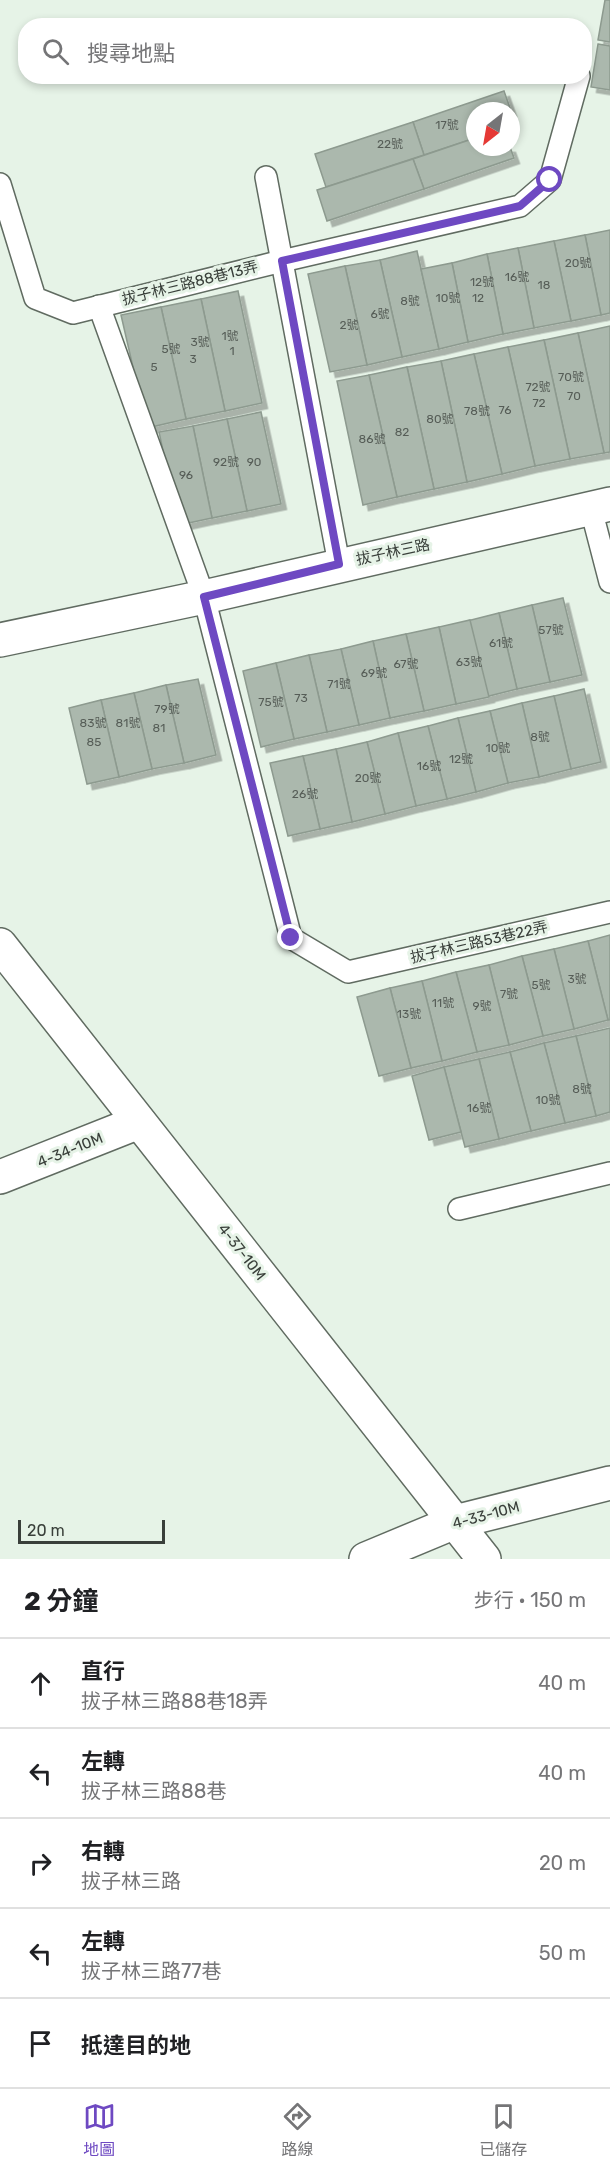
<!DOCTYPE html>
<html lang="zh-TW">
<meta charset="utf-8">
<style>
body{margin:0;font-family:Rubik,"Noto Sans TC",sans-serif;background:#f2f2f2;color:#202124}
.compass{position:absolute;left:466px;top:102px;width:54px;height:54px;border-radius:50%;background:#fff;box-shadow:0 3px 9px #0003;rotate:211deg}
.scale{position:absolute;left:18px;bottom:15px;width:147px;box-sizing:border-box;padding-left:6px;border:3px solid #393f3a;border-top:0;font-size:16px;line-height:21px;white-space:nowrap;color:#393f3a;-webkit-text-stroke:4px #e6f3e7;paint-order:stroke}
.stop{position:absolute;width:18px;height:18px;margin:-14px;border:4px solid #6e49c2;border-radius:50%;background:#fff}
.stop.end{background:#6e49c2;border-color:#fff;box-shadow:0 2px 6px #0008}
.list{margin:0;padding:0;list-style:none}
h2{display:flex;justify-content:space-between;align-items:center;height:78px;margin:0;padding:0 24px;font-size:26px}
h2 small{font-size:20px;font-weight:400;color:#757577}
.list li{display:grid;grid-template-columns:39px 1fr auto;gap:18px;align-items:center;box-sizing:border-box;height:90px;padding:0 24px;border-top:2px solid #e0e0e0}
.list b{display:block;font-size:22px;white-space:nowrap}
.list p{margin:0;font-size:20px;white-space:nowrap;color:#757577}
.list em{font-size:20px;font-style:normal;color:#757577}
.icon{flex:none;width:33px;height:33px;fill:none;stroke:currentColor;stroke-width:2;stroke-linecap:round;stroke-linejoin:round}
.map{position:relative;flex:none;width:610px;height:1559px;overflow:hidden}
.search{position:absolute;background:#fff;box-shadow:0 3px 9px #0003;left:18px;right:18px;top:18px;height:66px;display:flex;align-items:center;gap:15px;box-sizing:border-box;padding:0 21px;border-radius:24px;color:#757577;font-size:22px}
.sheet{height:528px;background:#fff}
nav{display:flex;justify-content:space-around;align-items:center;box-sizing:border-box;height:84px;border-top:2px solid #e0e0e0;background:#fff;font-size:16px;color:#757577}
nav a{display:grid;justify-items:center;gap:3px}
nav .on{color:#6e49c2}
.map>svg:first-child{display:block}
</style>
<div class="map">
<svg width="610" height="1559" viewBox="0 0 610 1559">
<defs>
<filter id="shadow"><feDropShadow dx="5.5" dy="5.5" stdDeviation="0" flood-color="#0004"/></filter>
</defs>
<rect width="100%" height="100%" fill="#e6f3e7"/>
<g fill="#abb8ad" stroke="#8d9a8f" stroke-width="1.5" filter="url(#shadow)">
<polygon points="605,0 610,0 610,42 598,40"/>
<polygon points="598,44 610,46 610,90 591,87"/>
<polygon points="504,91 511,111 475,111 475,138 424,155 413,122"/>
<polygon points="413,122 424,155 326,187 315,154"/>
<polygon points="475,138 475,147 510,147 514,158 424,189 413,159"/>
<polygon points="413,159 424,189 327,221 317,190"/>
<polygon points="610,230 610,313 601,315 585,235"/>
<polygon points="585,235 601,315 571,321 554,241"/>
<polygon points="554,241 571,321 534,328 518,248"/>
<polygon points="518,248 534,328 503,334 487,254"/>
<polygon points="417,251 439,349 402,357 380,260"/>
<polygon points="487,254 503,334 468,342 452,263"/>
<polygon points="380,260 402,357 367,365 345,266"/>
<polygon points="452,263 468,342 439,349 421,269"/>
<polygon points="345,266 367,365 330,372 308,274"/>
<polygon points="238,291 262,403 225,411 201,299"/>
<polygon points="201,299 225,411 186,419 161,307"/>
<polygon points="161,307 186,419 147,428 121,315"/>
<polygon points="610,326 610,452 604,453 578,333"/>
<polygon points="578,333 604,453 570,459 544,340"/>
<polygon points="544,340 570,459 535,466 508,347"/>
<polygon points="508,347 535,466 502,474 474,354"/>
<polygon points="474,354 502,474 467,482 441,361"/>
<polygon points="441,361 467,482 434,489 407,367"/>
<polygon points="407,367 434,489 397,497 369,375"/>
<polygon points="369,375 397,497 363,505 337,381"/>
<polygon points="261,412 281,504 247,511 227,419"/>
<polygon points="227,419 247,511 212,518 193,426"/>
<polygon points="193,426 212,518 179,525 159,432"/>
<polygon points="563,598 582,675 550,682 532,605"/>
<polygon points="532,605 550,682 517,689 499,613"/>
<polygon points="499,613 517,689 485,697 467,621"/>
<polygon points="470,620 489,697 456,704 439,627"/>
<polygon points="439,627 456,704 424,711 406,634"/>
<polygon points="406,634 424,711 390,718 373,641"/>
<polygon points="373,641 390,718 359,725 341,649"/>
<polygon points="341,649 359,725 327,732 309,655"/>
<polygon points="309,655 327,732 294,739 276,663"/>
<polygon points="276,663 294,739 261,747 243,671"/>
<polygon points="198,679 216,755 184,763 166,685"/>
<polygon points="166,685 184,763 152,769 134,693"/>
<polygon points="584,689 601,762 571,769 554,696"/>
<polygon points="134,693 152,769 119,777 101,700"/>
<polygon points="554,696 571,769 539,777 522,703"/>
<polygon points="101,700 119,777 87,784 69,708"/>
<polygon points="522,703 539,777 508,783 490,711"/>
<polygon points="490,711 508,783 476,792 458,718"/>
<polygon points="458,718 476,792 447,799 428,726"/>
<polygon points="428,726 447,799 416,806 398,733"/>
<polygon points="398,733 416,806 385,814 367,742"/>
<polygon points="367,742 385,814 352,822 336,749"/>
<polygon points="336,749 352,822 320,829 303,756"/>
<polygon points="303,756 320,829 288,836 270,763"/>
<polygon points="610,935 610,1020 608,1020 588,941"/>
<polygon points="588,941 608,1020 574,1029 554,949"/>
<polygon points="554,949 574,1029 543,1036 522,956"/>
<polygon points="522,956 543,1036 509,1045 489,965"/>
<polygon points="489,965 509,1045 477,1052 456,972"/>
<polygon points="456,972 477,1052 442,1061 422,981"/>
<polygon points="422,981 442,1061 411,1068 390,988"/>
<polygon points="390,988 411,1068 379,1076 357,997"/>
<polygon points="610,1028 610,1112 596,1116 576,1036"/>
<polygon points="576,1036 596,1116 565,1123 544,1043"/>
<polygon points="544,1043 565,1123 531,1131 510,1052"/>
<polygon points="510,1052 531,1131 499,1139 479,1059"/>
<polygon points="479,1059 499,1139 465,1147 444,1067"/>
<polygon points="444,1067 461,1132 429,1140 412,1076"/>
</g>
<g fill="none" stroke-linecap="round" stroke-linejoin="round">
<defs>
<g id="lane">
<polyline points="266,177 339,564"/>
<polyline points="0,184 35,298 73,313 282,261 520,206 550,180 579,76"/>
<polyline points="99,306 204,597 291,938 348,972 610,912"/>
<polyline points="591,509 610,582"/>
<polyline points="459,1209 610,1173"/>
</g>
<g id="street">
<polyline points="0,640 204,597 610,504"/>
<polyline points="0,945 484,1559"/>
<polyline points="0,1177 139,1122"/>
<polyline points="366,1559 455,1522 610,1483"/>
</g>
</defs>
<use href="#lane" stroke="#606b61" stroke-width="24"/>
<use href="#street" stroke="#606b61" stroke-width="36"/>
<use href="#lane" stroke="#fff" stroke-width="21"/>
<use href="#street" stroke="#fff" stroke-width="33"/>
</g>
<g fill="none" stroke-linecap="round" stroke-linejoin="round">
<polyline stroke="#6e49c2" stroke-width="8" points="291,938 204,597 339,564 282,261 520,206 550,180"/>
</g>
<g text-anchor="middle" stroke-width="6" stroke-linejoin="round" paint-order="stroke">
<g font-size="12" fill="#565d57">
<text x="447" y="129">17號</text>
<text x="390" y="148">22號</text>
<text x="578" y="267">20號</text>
<text x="517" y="281">16號</text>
<text x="482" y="286">12號</text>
<text x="544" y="289">18</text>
<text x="448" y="302">10號</text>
<text x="478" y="302">12</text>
<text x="410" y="305">8號</text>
<text x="380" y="318">6號</text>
<text x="349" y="329">2號</text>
<text x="230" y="340">1號</text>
<text x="200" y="346">3號</text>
<text x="171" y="353">5號</text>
<text x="232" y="355">1</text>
<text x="193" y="363">3</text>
<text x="154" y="371">5</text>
<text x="571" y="381">70號</text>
<text x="538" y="391">72號</text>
<text x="574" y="400">70</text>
<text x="539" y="407">72</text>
<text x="505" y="414">76</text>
<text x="477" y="415">78號</text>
<text x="440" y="423">80號</text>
<text x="402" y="436">82</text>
<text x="372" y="443">86號</text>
<text x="226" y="466">92號</text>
<text x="254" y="466">90</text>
<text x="186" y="479">96</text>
<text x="551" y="634">57號</text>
<text x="501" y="647">61號</text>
<text x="469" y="666">63號</text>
<text x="406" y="668">67號</text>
<text x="374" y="677">69號</text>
<text x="339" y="688">71號</text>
<text x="301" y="702">73</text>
<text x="271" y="706">75號</text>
<text x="167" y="713">79號</text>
<text x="93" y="727">83號</text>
<text x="128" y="727">81號</text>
<text x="159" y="732">81</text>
<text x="540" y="741">8號</text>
<text x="94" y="746">85</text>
<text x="498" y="752">10號</text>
<text x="461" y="763">12號</text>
<text x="429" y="770">16號</text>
<text x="368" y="782">20號</text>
<text x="305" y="798">26號</text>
<text x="577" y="983">3號</text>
<text x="541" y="989">5號</text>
<text x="509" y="998">7號</text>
<text x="443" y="1007">11號</text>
<text x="482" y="1010">9號</text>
<text x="409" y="1018">13號</text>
<text x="582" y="1093">8號</text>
<text x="548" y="1104">10號</text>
<text x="479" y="1112">16號</text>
</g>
<g font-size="15" fill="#393f3a" stroke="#e6f3e7">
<text transform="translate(190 283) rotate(-14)" y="5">拔子林三路88巷13弄</text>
<text transform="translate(393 552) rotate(-12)" y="5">拔子林三路</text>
<text transform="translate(479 942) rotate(-13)" y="5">拔子林三路53巷22弄</text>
<text transform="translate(70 1150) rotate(-22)" y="5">4-34-10M</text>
<text transform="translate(242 1252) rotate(52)" y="5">4-37-10M</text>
<text transform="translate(486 1515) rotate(-15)" y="5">4-33-10M</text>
</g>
</g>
</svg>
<svg class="compass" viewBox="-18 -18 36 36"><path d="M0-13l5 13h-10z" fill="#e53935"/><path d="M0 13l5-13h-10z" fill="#757577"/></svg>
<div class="scale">20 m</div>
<div class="stop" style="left:550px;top:180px"></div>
<div class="stop end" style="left:291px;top:938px"></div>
<div class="search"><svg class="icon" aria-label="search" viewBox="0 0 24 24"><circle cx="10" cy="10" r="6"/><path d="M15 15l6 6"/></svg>搜尋地點</div>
</div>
<section class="sheet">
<h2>2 分鐘<small>步行 · 150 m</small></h2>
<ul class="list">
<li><svg class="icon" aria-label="ahead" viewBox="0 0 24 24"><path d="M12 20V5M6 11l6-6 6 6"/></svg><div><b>直行</b><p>拔子林三路88巷18弄</p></div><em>40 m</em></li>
<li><svg class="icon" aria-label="left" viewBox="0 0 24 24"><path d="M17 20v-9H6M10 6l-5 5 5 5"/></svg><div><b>左轉</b><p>拔子林三路88巷</p></div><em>40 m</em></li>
<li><svg class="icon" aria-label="right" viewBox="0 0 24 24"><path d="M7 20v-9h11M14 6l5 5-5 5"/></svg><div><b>右轉</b><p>拔子林三路</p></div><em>20 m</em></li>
<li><svg class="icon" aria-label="left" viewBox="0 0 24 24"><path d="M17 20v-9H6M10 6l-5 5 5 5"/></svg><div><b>左轉</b><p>拔子林三路77巷</p></div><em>50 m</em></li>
<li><svg class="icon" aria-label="arrive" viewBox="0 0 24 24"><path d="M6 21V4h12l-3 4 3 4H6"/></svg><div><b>抵達目的地</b></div></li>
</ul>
</section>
<nav>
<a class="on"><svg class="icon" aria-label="map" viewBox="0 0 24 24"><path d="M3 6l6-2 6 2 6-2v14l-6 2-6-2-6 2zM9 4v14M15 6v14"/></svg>地圖</a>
<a><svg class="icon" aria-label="directions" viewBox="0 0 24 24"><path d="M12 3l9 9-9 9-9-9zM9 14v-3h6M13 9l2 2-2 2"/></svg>路線</a>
<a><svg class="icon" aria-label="saved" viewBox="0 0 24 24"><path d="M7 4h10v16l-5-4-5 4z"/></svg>已儲存</a>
</nav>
